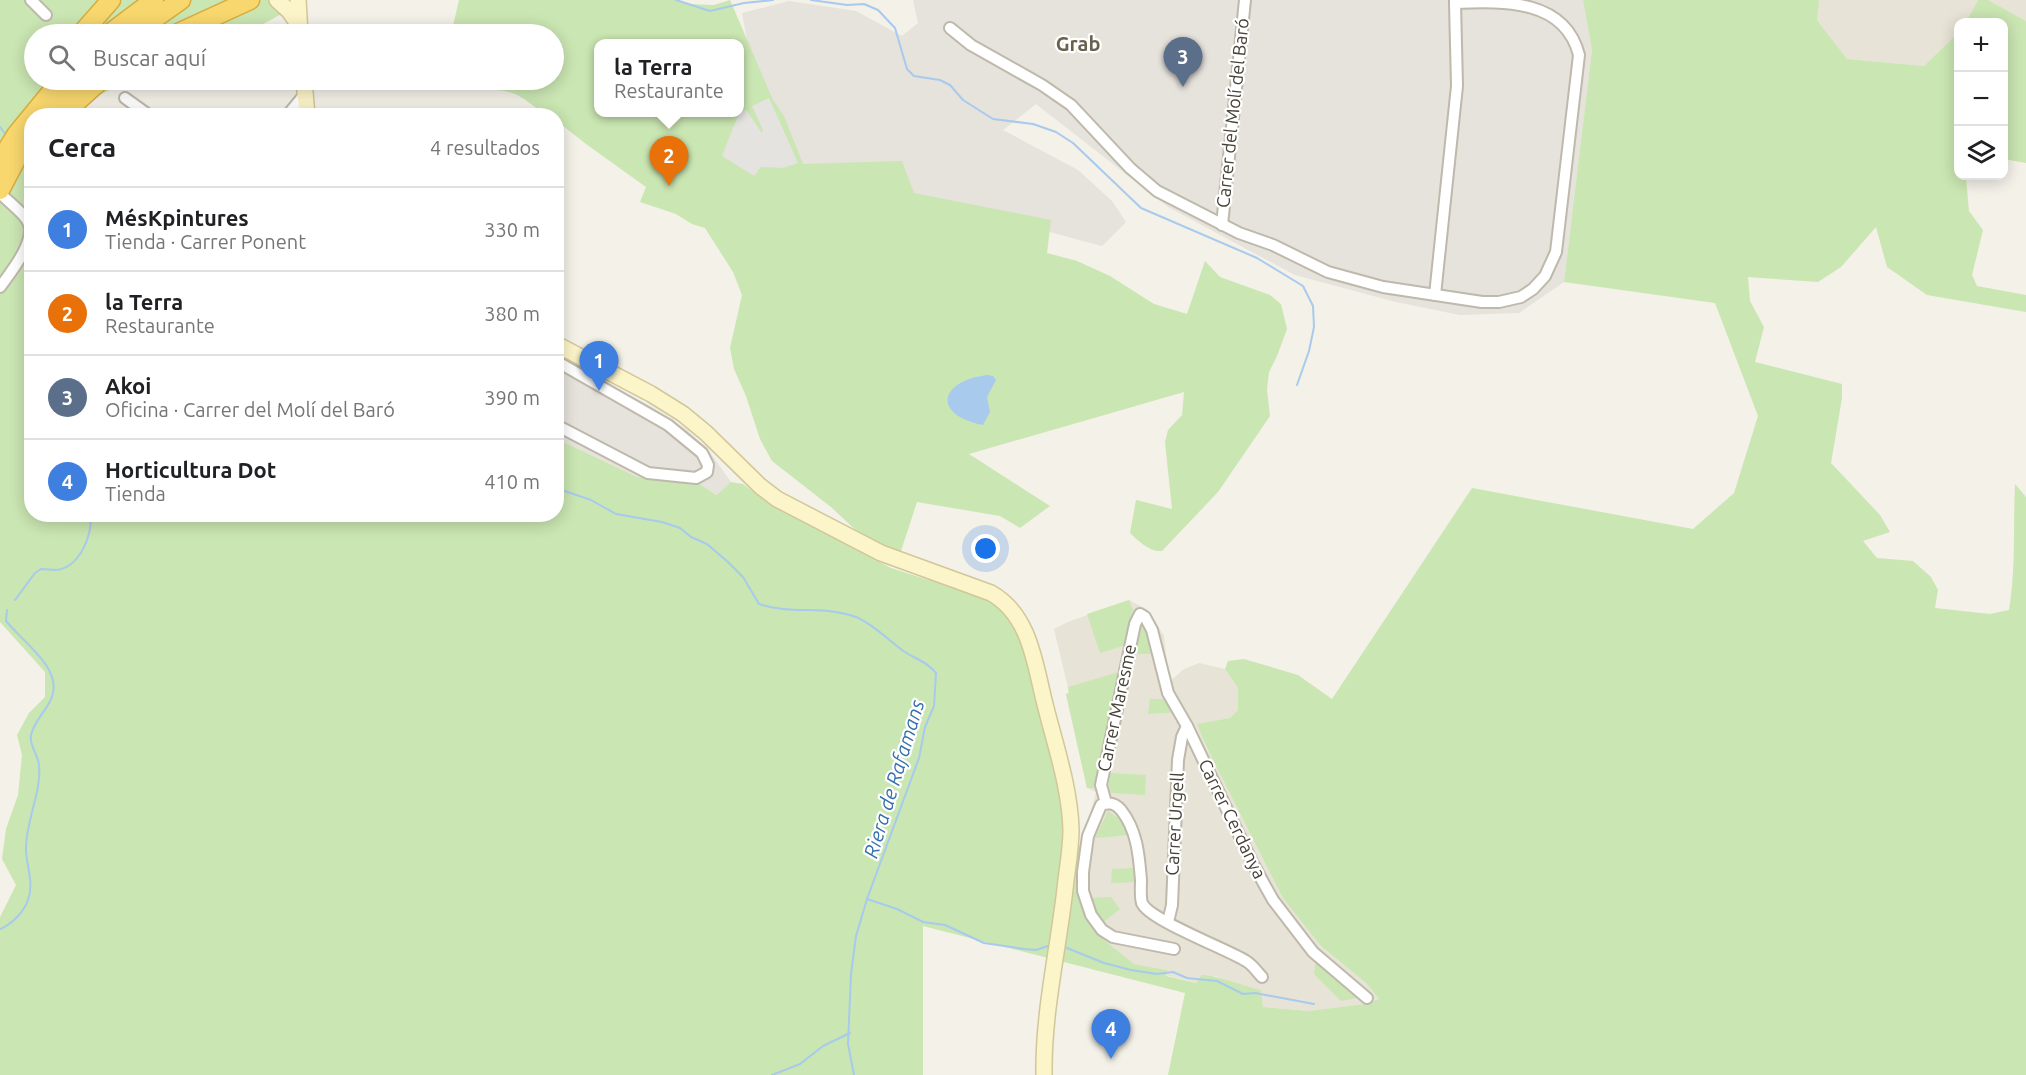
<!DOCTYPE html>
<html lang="es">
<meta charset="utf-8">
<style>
body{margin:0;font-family:Ubuntu,sans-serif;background:#f2f2f2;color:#202124}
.controls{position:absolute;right:18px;top:18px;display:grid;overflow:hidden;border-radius:12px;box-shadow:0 3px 15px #0003}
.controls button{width:54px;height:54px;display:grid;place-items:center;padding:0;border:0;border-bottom:2px solid #e0e0e0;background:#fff;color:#202124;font:30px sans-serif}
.you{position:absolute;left:986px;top:549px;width:21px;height:21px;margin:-15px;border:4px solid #fff;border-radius:50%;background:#1a73e8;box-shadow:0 0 0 9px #1a73e833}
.badge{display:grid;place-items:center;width:39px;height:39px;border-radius:50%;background:#db2777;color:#fff;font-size:20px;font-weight:700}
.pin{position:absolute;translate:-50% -50px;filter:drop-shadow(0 2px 3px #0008)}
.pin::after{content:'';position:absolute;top:32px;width:21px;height:18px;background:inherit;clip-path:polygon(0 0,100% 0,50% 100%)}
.popup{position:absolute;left:594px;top:39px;width:150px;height:78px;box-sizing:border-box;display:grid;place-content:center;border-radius:12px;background:#fff;filter:drop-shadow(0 2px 4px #0005);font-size:20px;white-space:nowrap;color:#757577}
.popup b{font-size:22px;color:#202124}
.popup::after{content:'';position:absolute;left:50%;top:100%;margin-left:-12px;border:12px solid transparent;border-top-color:#fff}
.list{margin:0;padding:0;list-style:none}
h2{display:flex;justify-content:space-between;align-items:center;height:78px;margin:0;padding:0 24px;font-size:26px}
h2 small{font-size:20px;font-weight:400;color:#757577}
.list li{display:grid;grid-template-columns:39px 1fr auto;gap:18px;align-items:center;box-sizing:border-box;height:84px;padding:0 24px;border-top:2px solid #e0e0e0}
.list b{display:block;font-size:22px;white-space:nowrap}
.list p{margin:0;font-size:20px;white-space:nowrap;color:#757577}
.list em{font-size:20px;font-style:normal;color:#757577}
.icon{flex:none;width:33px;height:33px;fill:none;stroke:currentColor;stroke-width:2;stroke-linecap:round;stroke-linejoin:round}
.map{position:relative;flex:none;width:2026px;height:1075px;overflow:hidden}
.search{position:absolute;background:#fff;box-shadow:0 3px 15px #0003;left:24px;top:24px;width:540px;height:66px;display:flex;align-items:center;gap:15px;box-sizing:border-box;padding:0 21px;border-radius:33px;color:#757577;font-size:22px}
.panel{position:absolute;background:#fff;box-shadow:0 3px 15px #0003;left:24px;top:108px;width:540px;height:414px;border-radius:24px}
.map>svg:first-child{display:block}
</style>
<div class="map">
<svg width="2026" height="1075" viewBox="0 0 2026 1075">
<rect width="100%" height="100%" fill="#f3f1e8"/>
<g fill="#e7e3d6">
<polygon points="1819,0 1978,0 1966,22 1958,22 1958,33 1924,66 1847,59 1816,19"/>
<polygon points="1988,0 2026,0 2026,21"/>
<polygon points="1129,600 1148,610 1164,636 1169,682 1184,669 1199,663 1225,669 1238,688 1238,710 1230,718 1198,724 1205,745 1321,946 1366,983 1379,999 1364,1004 1308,1011 1263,1007 1261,990 1240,986 1216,976 1197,983 1165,975 1166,970 1134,964 1104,940 1088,918 1082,846 1096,792 1087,788 1066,694 1069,692 1054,629 1068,622"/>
</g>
<g fill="#e6e2dc">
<polygon points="913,0 1583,0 1592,50 1564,282 1519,313 1460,315 1396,302 1295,275 1168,207 1036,104 1003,130 1078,170 1112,201 1126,222 1102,246 907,194 794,167 753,71 742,13 789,1 856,11 902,36 918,23"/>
<polygon points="556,355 652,407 687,430 708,450 731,482 718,495 698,484 639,478 557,439"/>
</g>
<g fill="#cae6b2" fill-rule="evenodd">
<path d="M 0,0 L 307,0 L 245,34 L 34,34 L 34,80 L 131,80 L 91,99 L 75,115 L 32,116 L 32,514 L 556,514 L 557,439 L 637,477 L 699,484 L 717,495 L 731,482 L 743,484 L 763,499 L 891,568 L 925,579 L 955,586 L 984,596 L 1003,611 L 1020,634 L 1055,761 L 1070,841 L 1082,846 L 1088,918 L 1104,940 L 1134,964 L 1167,970 L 1166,976 L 1196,983 L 1202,975 C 1222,976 1241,986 1261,990 L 1263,1007 L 1308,1011 L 1364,1004 L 1379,999 L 1366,983 L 1321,946 L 1283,898 L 1205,744 L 1197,724 L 1230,718 L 1238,710 L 1238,688 L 1225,669 L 1228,661 L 1244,659 L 1298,675 L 1332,699 L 1472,488 L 1693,529 L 1734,493 L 1758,416 L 1715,303 L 1564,282 L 1592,50 L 1583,0 L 1819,0 L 1817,20 L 1847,59 L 1924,66 L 1958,33 L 1958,176 L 1968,176 L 1966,178 L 1969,211 L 1983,230 L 1972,275 L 1977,286 L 2026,295 L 2026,312 L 1927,295 L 1887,267 L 1876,227 L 1841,267 L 1818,282 L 1748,277 L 1750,301 L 1764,327 L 1755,362 L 1842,384 L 1842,398 L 1831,463 L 1880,515 L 1890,532 L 1863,541 L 1877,558 L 1913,561 L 1931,577 L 1938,590 L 1935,608 L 1990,614 L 2009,610 C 2016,569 2013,526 2015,484 L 2026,497 L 2026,1075 L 1168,1075 L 1185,993 L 923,926 L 923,1075 L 0,1075 L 0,917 L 16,885 L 2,859 L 6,829 L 18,795 L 22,755 L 17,735 L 29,713 L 45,697 L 45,672 L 0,622 Z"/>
<path d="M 459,0 L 678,0 L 688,4 L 714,5 L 730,0 L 773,100 L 784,116 L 803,164 L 902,161 L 914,193 L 1051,220 L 1047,253 L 1077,261 L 1110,276 L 1154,304 L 1187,314 L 1205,261 L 1220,277 L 1270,295 L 1281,304 L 1287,329 L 1277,356 L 1269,372 L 1267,390 L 1270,416 L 1218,492 L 1162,551 C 1149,552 1140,542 1130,533 L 1136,500 L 1172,509 L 1165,442 L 1168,430 L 1182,415 L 1184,392 L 969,454 L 1050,506 L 1020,528 L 1000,516 L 917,502 L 900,554 L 862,536 L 831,507 L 772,461 L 760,439 L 746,396 L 734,369 L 730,348 L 742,295 L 733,272 L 705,228 L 692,224 L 676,214 L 640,202 L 646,187 L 586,144 L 557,121 L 556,116 C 540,115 529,100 515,94 C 496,86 487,96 471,80 L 554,80 L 554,34 L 451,34 ZM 598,44 L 740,44 L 740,112 L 598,112 Z"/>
<polygon points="1978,0 1988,0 2026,21 2026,163 2004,159 2004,22 1966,22"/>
<polygon points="1129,600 1133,610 1126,645 1100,653 1087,614"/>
<path d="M 1140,624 C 1151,627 1152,643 1155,654 L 1134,654 Z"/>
<polygon points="1119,672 1094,788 1087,788 1066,694 1069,693 1068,687"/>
<polygon points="1150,699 1167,699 1176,712 1148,714"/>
<polygon points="1110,773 1146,775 1145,795 1111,793 1109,786"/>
<polygon points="1108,811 1125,823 1130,835 1095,838"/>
<polygon points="1135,868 1136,882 1111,883 1112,869"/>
<polygon points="1111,897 1120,909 1101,924 1087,898"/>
<polygon points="1316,960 1362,997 1341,1001 1316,976 1314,973"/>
</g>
<polygon fill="#e5e3df" points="769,98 798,163 783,168 761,167 754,176 722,156 739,113 746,110 762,133 763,130 752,106"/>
<path fill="#a7caed" d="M 987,375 L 993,376 L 996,380 L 987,397 L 990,412 L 983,425 C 931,414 940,381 987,375 Z"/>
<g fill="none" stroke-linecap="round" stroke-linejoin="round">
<g stroke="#a7caed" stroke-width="2">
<polyline points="676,0 710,11 744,3 773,0"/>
<polyline points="811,0 847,5 864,4 878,10 895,28 907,69 914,76 940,80 950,85 963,100 993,119 1033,124 1056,132 1073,143 1141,208 1257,258 1303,286 1313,306 1314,327 1309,351 1297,385"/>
<polyline points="0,127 7,136"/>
<polyline points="24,160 32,170"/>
<path d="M 556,488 L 591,500 L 616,514 L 662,522 L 680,528 L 691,537 L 707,544 L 728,562 L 743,577 L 759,604 C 791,615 825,605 856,617 C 873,624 887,639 902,650 C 914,659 927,661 936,673 L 934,706 L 925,727 L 919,758 L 867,899 L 856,936 L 851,974 L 848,1044 L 854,1075"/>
<path d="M 15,600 L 35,573 L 41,569 C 46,569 51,570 55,570 C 79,569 94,534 90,514"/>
<polyline points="867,899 897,909 923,922 945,925 984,943 1024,949 1036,950 1048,946"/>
<path d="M 0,929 C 11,925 24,912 28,900 C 34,883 27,868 26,851 C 25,822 42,792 39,765 C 38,754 29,746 31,735 C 35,716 58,703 53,681 C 50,661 20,638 6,621 L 7,610"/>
<polyline points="1067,948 1104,963 1131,970 1157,974 1173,972 1187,978 1217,981 1243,994 1255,993 1314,1004"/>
<polyline points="772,1075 800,1064 823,1046 850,1033"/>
</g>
<defs>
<g id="minor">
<polyline points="31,0 46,15"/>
<path d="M 950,28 L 971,45 L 1042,85 L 1071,105 L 1130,168 L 1157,191 L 1239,233 L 1273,245 L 1328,272 L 1383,287 L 1482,302 L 1499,302 L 1521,297 L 1533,289 L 1545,276 L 1556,252 L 1579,55 C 1565,0 1507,1 1455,3 L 1455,0"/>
<polyline points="125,98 150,116"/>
<polyline points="287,116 305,94"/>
<polyline points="1222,225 1245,0"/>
<path d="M 0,287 C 11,272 39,238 27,220 C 21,211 11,204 3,196"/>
<polyline points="1435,295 1457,86 1455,3"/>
<polyline points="556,361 668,425 702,453 708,465 707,472 696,478 648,473 556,425"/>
<polyline points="1106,803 1101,785 1135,624 1140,614 1145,617 1152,630 1168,693 1187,726 1253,864 1273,900 1313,952 1367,998"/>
<polyline points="1168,922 1172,905 1178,760 1182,737 1187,726"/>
<path d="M 1174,949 L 1113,937 L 1102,930 L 1091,915 L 1083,891 L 1083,872 L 1088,836 L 1101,805 C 1109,802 1115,803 1121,810 C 1137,830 1139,855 1141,880 C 1141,886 1140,897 1142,903 C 1149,920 1227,949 1246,961 C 1253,965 1257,972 1262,977"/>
</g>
<g id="secondary">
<polyline points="277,0 289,11 298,24"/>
<polyline points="298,0 300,34"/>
<polyline points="304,80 307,116"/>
<path d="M 556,344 L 651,394 L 683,414 L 706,433 L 760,486 L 777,499 L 881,553 L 991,593 C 1028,614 1034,658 1043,696 C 1053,739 1070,785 1071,830 C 1071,849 1067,869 1065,889 C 1058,951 1043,1013 1044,1075"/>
</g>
<g id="motorway">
<polyline points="81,34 111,0"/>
<polyline points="109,34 154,0"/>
<polyline points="133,34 181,0"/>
<polyline points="176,34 250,0"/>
<polyline points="48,116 80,80"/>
<polyline points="61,116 101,80"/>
<polyline points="0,161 16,135 61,80"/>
<polyline points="0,190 19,154 32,138"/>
</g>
</defs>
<use href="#minor" stroke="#beb9ab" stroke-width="14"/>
<use href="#secondary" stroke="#d1c799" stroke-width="18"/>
<use href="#motorway" stroke="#d7ad3e" stroke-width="21"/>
<use href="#minor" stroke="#fff" stroke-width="10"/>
<use href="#secondary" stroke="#fcf5c9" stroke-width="15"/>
<use href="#motorway" stroke="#f8d76e" stroke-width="18"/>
</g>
<g text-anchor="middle" stroke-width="4.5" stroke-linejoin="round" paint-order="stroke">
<g font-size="18" fill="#464237" stroke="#fff">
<text transform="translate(1233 113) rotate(-84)" y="6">Carrer del Molí del Baró</text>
<text transform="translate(1117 708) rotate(-78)" y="6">Carrer Maresme</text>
<text transform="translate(1232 819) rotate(64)" y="6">Carrer Cerdanya</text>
<text transform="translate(1175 824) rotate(-87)" y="6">Carrer Urgell</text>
</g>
<g font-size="20" font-weight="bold" fill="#69614e" stroke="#fff">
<text x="1078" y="51">Grab</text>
</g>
<g font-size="20" font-style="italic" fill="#346fae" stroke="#fff">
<text transform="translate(894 779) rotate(-73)" y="7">Riera de Rafamans</text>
</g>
</g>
</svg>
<div class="controls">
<button>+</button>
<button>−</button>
<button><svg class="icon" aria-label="layers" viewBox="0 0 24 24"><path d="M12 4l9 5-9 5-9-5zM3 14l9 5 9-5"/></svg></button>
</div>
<div class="you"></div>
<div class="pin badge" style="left:599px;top:391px;background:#3f7fe0">1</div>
<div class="pin badge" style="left:669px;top:186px;background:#e8710a">2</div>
<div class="popup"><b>la Terra</b>Restaurante</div>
<div class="pin badge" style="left:1183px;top:87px;background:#5c6f8a">3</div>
<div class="pin badge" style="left:1111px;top:1059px;background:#3f7fe0">4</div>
<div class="search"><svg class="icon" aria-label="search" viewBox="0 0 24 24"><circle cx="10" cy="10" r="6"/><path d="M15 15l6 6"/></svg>Buscar aquí</div>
<section class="panel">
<h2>Cerca<small>4 resultados</small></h2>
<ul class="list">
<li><span class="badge" style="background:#3f7fe0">1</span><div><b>MésKpintures</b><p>Tienda · Carrer Ponent</p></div><em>330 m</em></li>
<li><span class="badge" style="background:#e8710a">2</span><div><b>la Terra</b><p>Restaurante</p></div><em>380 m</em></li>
<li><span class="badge" style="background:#5c6f8a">3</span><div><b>Akoi</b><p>Oficina · Carrer del Molí del Baró</p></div><em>390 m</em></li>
<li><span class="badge" style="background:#3f7fe0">4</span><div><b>Horticultura Dot</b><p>Tienda</p></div><em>410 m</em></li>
</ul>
</section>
</div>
